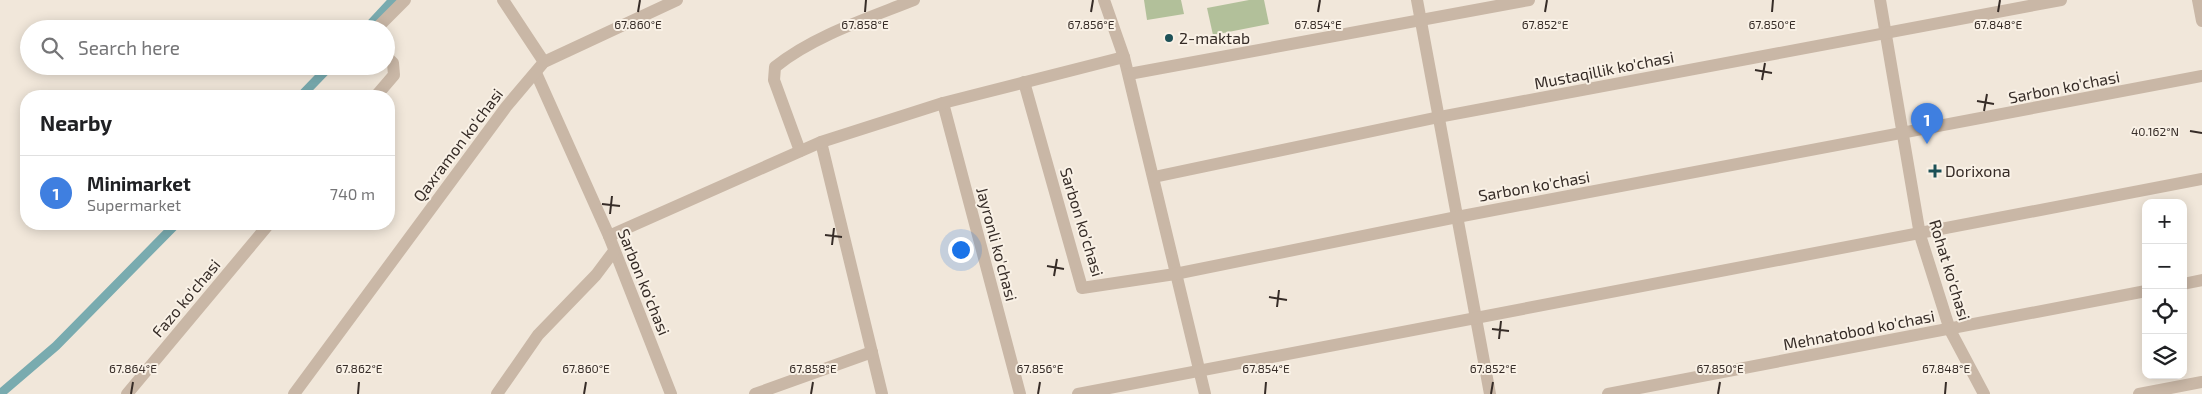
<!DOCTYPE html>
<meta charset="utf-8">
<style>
body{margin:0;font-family:"Exo 2",sans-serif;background:#f6f6f6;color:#202124}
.controls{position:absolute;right:15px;bottom:15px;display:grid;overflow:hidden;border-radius:10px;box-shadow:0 2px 12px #0003}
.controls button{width:45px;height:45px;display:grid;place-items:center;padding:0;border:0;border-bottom:1px solid #e0e0e0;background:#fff;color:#202124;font:25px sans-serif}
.you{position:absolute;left:960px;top:249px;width:18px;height:18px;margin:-12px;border:4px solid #fff;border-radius:50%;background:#1a73e8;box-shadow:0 0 0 8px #1a73e833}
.badge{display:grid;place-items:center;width:32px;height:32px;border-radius:50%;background:#1d5157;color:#fff;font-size:16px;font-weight:700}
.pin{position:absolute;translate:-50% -41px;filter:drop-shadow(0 1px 2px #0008)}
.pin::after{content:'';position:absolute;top:26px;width:18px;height:15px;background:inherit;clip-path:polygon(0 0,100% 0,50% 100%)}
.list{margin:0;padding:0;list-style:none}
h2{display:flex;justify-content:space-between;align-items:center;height:65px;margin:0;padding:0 20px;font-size:21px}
h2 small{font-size:16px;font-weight:400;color:#757577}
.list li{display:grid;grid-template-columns:32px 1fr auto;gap:15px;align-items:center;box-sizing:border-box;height:75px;padding:0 20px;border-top:1px solid #e0e0e0}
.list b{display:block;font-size:19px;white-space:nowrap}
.list p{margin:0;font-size:16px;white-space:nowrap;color:#757577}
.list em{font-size:16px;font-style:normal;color:#757577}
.icon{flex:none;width:28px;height:28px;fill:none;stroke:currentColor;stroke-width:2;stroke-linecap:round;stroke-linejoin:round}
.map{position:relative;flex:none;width:2202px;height:394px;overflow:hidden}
.search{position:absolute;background:#fff;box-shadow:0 2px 12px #0003;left:20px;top:20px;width:375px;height:55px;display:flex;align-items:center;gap:12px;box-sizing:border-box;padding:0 18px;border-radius:28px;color:#757577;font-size:19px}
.panel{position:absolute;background:#fff;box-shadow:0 2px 12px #0003;left:20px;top:90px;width:375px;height:140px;border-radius:20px}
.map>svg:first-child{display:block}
</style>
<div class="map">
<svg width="2202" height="394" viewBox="0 0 2202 394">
<rect width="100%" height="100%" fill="#f1e7da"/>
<g fill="#b2c09a">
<polygon points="1144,0 1181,0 1184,14 1147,20"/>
<polygon points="1249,0 1264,0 1269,24 1213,35 1207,8"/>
</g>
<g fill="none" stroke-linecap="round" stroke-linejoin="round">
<g stroke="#79abaf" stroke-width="9">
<polyline points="366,29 393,0"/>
<polyline points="301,96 330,66"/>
<polyline points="0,394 56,346 176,224"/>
</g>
<g stroke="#c9b7a6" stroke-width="12">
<polyline points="503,0 544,62"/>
<polyline points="1104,0 1124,57 1205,394"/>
<polyline points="1417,0 1490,394"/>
<polyline points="1880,0 1920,235 1950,330 1984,394"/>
<polyline points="2198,0 2202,21"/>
<polyline points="376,29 405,0"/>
<polyline points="536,73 609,236 671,394"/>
<polyline points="1129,74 1529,0"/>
<polyline points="1024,82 1082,288 1175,274 1457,217 2202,76"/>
<polyline points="376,96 394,75 393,63 386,56"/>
<polyline points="943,103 1020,394"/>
<polyline points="821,142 882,394"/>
<path d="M 800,151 L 774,80 L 775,67 C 813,36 869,18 914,0"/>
<polyline points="1154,177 1439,117 2061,0"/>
<polyline points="609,236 821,142 943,103 1124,57"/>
<polyline points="2183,284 2202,280"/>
<polyline points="127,394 269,224"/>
<polyline points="294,394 506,107 544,62 677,0"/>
<polyline points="497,394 538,335 596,275 614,251"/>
<polyline points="755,394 872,352"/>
<polyline points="1078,394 2202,179"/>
<polyline points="1608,394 2146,291"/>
<polyline points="2139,394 2202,382"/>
</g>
</g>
<path fill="none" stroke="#362c27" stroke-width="2" d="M 638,12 L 640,0M 865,12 L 866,0M 1091,12 L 1093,0M 1318,12 L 1320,0M 1545,12 L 1547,0M 1772,12 L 1773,0M 1998,12 L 2000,0M 1755,70 L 1772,73M 1762,80 L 1765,63M 1977,101 L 1994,104M 1984,111 L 1987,94M 2190,131 L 2202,133M 602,204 L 620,206M 610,214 L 612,196M 825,235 L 842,237M 832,245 L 834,228M 1047,266 L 1064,269M 1054,276 L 1057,259M 1269,297 L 1287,300M 1277,307 L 1279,290M 1492,329 L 1509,331M 1499,339 L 1501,321M 131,394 L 133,382M 358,394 L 359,382M 584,394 L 586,382M 811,394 L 813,382M 1038,394 L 1040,382M 1265,394 L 1266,382M 1491,394 L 1493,382M 1718,394 L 1720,382M 1945,394 L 1946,382"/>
<g fill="#1d5157" stroke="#f9f1e6" stroke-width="2">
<circle cx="1169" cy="38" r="5"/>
<path d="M1932.5 163.5h5v5h5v5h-5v5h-5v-5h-5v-5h5z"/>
</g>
<g text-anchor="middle" stroke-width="4" stroke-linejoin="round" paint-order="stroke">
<g font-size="16" fill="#362c27" stroke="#f9f1e6" text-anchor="start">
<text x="1179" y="44">2-maktab</text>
<text x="1945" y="177">Dorixona</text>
</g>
<g font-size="16" fill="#362c27" stroke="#f9f1e6">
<text transform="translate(1604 70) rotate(-11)" y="6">Mustaqillik ko'chasi</text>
<text transform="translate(2064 87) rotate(-11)" y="6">Sarbon ko'chasi</text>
<text transform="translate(458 145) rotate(-53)" y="6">Qaxramon ko'chasi</text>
<text transform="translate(1534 186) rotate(-10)" y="6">Sarbon ko'chasi</text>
<text transform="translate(1082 222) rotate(73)" y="6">Sarbon ko'chasi</text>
<text transform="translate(997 244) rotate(75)" y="6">Jayronli ko'chasi</text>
<text transform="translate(1950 270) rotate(73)" y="6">Rohat ko'chasi</text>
<text transform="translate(644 282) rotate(68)" y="6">Sarbon ko'chasi</text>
<text transform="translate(186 298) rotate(-50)" y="6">Fazo ko'chasi</text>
<text transform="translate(1859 330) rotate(-11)" y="6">Mehnatobod ko'chasi</text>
</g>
</g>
<g font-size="12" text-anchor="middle" fill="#362c27" stroke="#f9f1e6" stroke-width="4" stroke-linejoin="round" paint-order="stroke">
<text x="638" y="29">67.860°E</text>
<text x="865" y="29">67.858°E</text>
<text x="1091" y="29">67.856°E</text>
<text x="1318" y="29">67.854°E</text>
<text x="1545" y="29">67.852°E</text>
<text x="1772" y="29">67.850°E</text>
<text x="1998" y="29">67.848°E</text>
<text x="2155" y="136">40.162°N</text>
<text x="133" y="373">67.864°E</text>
<text x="359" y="373">67.862°E</text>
<text x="586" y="373">67.860°E</text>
<text x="813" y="373">67.858°E</text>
<text x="1040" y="373">67.856°E</text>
<text x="1266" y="373">67.854°E</text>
<text x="1493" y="373">67.852°E</text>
<text x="1720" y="373">67.850°E</text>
<text x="1946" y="373">67.848°E</text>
</g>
</svg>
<div class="controls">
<button>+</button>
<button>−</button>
<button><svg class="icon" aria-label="locate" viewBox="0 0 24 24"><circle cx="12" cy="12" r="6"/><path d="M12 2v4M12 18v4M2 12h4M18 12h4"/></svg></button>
<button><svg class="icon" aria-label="layers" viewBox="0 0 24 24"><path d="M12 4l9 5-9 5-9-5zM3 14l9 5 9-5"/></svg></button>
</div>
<div class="you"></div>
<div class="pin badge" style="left:1927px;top:144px;background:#3f7fe0">1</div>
<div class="search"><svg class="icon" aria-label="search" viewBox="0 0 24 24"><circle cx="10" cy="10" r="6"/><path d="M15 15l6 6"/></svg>Search here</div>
<section class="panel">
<h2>Nearby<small></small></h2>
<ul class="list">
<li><span class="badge" style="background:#3f7fe0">1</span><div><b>Minimarket</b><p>Supermarket</p></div><em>740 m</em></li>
</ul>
</section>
</div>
